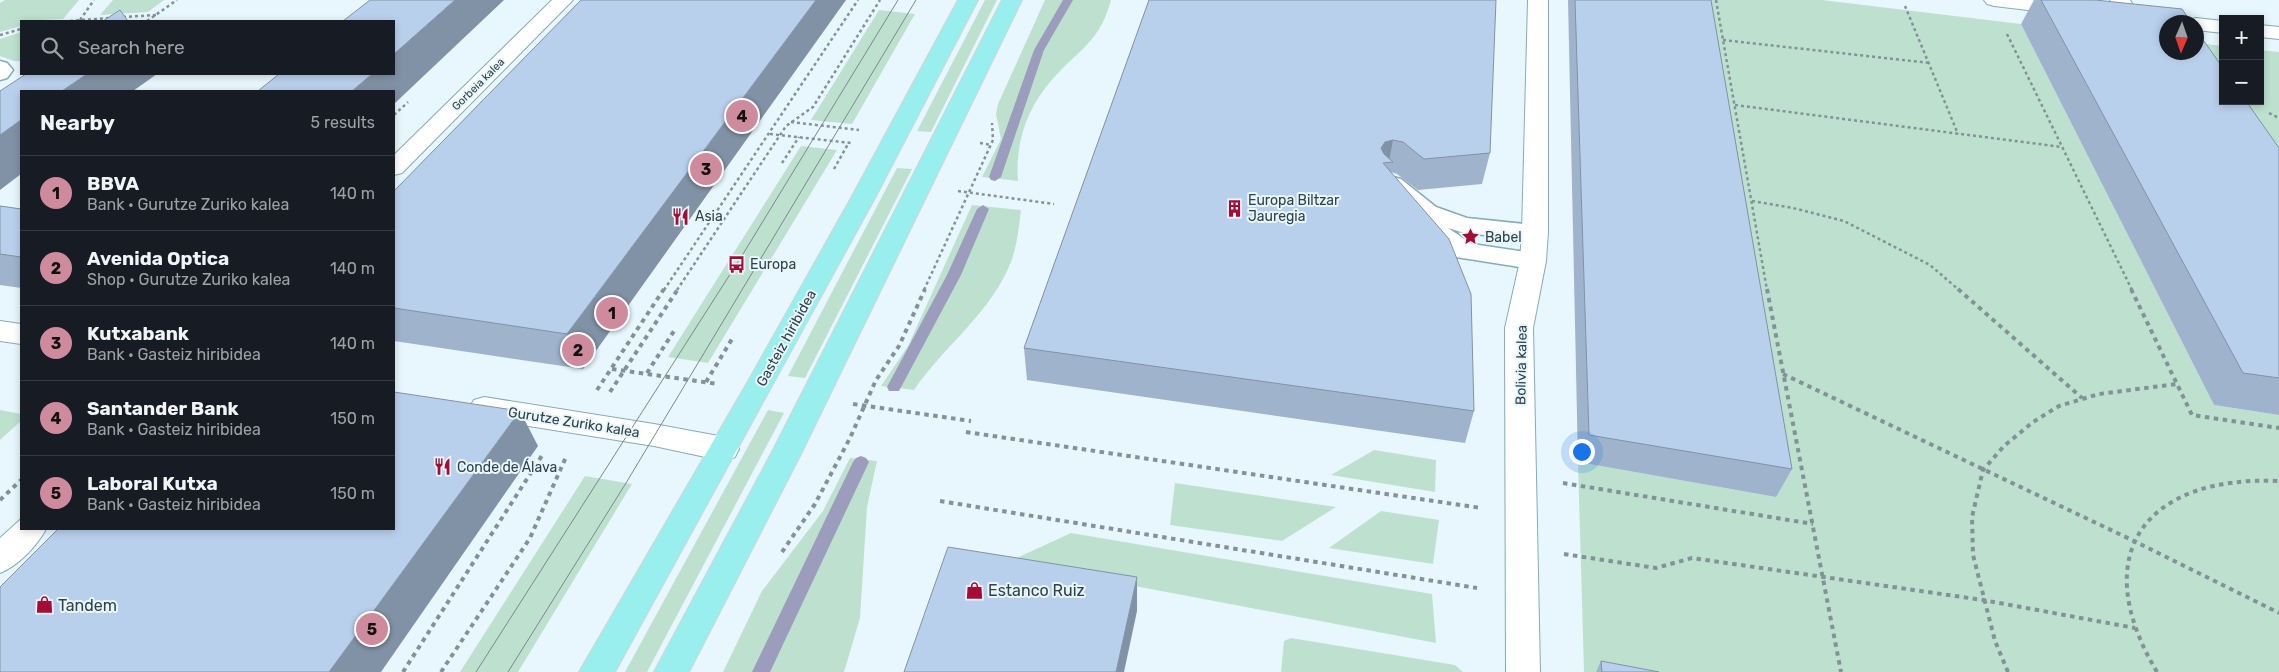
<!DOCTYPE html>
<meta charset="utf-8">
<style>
body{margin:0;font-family:Rubik,sans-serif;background:#242831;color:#f1f3f6}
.controls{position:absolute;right:15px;top:15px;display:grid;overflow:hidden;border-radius:0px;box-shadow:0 2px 8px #0003}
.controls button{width:45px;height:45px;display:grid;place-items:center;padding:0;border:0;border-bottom:1px solid #363941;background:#171b24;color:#f1f3f6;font:25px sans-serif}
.compass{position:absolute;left:2159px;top:15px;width:45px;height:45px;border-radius:50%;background:#171b24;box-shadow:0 2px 8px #0003;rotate:182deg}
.you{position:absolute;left:1581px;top:451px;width:18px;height:18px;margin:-12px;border:4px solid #fff;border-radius:50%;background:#1a73e8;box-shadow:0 0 0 8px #1a73e833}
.badge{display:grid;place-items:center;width:32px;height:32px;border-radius:50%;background:#cf8b9e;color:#111;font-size:16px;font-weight:700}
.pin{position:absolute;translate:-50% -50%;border:2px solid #fff;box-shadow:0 1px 5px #0006}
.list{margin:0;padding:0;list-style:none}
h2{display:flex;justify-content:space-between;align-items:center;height:65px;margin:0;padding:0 20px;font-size:21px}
h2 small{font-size:16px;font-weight:400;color:#9ea1a6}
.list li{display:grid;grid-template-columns:32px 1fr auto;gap:15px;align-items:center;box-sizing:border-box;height:75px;padding:0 20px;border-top:1px solid #363941}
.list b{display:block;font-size:19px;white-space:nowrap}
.list p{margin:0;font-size:16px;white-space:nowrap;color:#9ea1a6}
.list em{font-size:16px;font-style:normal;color:#9ea1a6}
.icon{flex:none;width:28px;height:28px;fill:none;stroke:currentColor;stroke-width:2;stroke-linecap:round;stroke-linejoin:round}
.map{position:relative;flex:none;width:2279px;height:672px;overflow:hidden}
.search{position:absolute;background:#171b24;box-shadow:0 2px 8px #0003;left:20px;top:20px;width:375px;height:55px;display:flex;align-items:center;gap:12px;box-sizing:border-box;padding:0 18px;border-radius:0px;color:#9ea1a6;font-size:19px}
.panel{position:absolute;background:#171b24;box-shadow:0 2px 8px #0003;left:20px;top:90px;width:375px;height:440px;border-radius:0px}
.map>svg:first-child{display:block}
</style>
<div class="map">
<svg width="2279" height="672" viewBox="0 0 2279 672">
<rect width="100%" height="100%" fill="#e8f7fd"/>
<g fill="#bee1cf">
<polygon points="5,0 79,0 63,19 21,21 21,26 0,32 0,3"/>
<polygon points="113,0 164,0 148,12 100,15"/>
<polygon points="985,0 997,0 931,132 917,131"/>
<path d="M 1045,0 L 1111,0 C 1101,37 1086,45 1061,70 C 1030,101 1015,137 1018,181 L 982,177 L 1001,139 L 996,114 L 998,104 Z"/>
<polygon points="1698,0 1822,0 2021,24 2214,405 2279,415 2279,672 1584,672 1578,462 1776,497"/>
<polygon points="879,10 915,14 852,124 811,120"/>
<polygon points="21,32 21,61 14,61 0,56 0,39"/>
<polygon points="2197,43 2223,46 2223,101 2260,101 2260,50 2279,52 2279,218 2196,52"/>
<polygon points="801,146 837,150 708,363 668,357"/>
<polygon points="897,168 912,169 805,378 788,376"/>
<path d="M 972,205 L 1021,210 C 1019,227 1017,246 1011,262 C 991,313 944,346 914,390 L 881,386 L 908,346 Z"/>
<polygon points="0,410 21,414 21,421 0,440"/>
<polygon points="768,410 784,413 647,672 625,672"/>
<polygon points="1374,450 1436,460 1435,492 1331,475"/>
<polygon points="850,458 877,461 867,507 860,618 844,672 723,672 762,591 823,511"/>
<polygon points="585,476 632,484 518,672 460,672"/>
<polygon points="1175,483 1336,507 1282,541 1170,525"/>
<polygon points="1381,511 1439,520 1433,564 1329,548"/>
<polygon points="1071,533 1432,594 1436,643 1008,562"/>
<polygon points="1291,638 1455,665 1463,672 1281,672 1284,641"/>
</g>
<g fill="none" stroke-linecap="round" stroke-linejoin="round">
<g fill="#9c9cbd" fill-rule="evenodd">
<polygon points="1063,0 1073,0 1044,50 1001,177 995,181 991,180 989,177 1034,50"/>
<polygon points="983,205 989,209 961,275 899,391 889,391 887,387 947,275 977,209"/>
<polygon points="861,456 866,458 869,462 770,672 752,672 853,462 856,458"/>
</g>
<defs>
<g id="service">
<polygon points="0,61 7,63 13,70 7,78 0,80"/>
<polygon points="1393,177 1401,179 1436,207 1467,218 1544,226 1547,232 1544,238 1535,240 1464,233 1448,228 1472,244 1533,253 1542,255 1545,261 1542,267 1533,269 1456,257 1431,240 1417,216 1385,189 1381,184 1385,179"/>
</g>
<g id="minor">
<polygon points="552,0 573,0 402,173 394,175 394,155"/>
<polygon points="1528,0 1548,0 1548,232 1546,261 1533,328 1540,672 1506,672 1505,328 1520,261 1522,232"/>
<polygon points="1984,0 2044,0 2075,5 2078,9 2075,13 2068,15 1994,6 1987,4"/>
<polygon points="2110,0 2130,0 2139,15 2136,19 2129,21 2122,19"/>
<polygon points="2196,18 2223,21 2223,33 2196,30 2196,22 2187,22 2189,20"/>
<polygon points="2260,25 2279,27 2279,39 2260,37"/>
<polygon points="0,321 21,324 21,344 0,341"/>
<polygon points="484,397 654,424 724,437 735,441 739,449 735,457 724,461 654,446 484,419 474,416 469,408 474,400"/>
<path d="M 21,519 L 21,529 L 46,529 C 37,546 18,566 0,573 L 0,538 Z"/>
</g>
<g id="primary">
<polygon points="958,0 978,0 875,198 615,672 579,672 747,383 851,198"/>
<polygon points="1002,0 1022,0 802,452 689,672 654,672 773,450"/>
</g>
</defs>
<use href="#service" stroke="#86aab8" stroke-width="3"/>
<use href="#minor" stroke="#86aab8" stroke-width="2"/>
<use href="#primary" stroke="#d1d5d6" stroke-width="2"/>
<g stroke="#839298" stroke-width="2.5" stroke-dasharray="3 3" stroke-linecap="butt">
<polyline points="1716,0 1767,290"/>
<polyline points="1905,6 1958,134"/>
<polyline points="123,17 156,15"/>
<polyline points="80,20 94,0"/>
<polyline points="70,21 109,18"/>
<polyline points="147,21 177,0"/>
<polyline points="2007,34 2132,290"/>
<polyline points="0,35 21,29"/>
<polyline points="1723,40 1930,63"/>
<polyline points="1735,105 2062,147"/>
<polyline points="2269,113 2279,118"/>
<polyline points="394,115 408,102"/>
<polyline points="791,122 859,130"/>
<polyline points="770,134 851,143"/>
<polyline points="980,143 991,145"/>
<polyline points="782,163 799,137"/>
<polyline points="834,169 848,144"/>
<polyline points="958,191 1054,204"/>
<polyline points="1752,201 1793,208 1844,221 1930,265 1959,290"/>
<polyline points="664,290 858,0"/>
<polyline points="677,290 786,126 813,107 880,0"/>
<polyline points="924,290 993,140 992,123"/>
</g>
<g stroke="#839298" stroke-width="4" stroke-dasharray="4.5 4.5" stroke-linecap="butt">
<polyline points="1767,289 1841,672"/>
<polyline points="1958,289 2082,398"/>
<polyline points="2131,289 2192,415 2279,428"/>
<polyline points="612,369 718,384"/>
<polyline points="647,373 674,331"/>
<polyline points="1783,374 2134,541 2279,613"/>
<polyline points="706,382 732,339"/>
<polyline points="597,390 664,289"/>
<polyline points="610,392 678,289"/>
<polyline points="853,404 971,421"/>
<polyline points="966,432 1481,508"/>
<polyline points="1563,483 1813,524"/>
<polyline points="0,500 21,480"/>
<polyline points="940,501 1477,588"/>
<polyline points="782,552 815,504 850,438 876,380 899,346 925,289"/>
<polyline points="1564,554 1656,568 1692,558 1983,600 2135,628"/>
<polyline points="403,672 543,454"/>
<polyline points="441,672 530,538 566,457"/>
<polyline points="2008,672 1995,641 1973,555 1972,517 1983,470 2004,446 2033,422 2059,406 2099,394 2177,384"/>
<path d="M 2157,672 C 2085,552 2148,475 2279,481"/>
</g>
<use href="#service" fill="#fff" fill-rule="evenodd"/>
<use href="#minor" fill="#fff" fill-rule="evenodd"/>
<use href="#primary" fill="#99efee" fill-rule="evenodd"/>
<g stroke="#78888e" stroke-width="1">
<polyline points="476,672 743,254 898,0"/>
<polyline points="508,672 626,483 916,0"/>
</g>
</g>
<g fill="#9fb3cc">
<polygon points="581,0 583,369 394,341 394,191"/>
<polygon points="1149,0 1490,153 1482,184 1418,190 1397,174 1391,172 1474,411 1465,443 1027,380 1024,348"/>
<polygon points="1568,0 1711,0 1792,469 1776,497 1578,462"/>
<polygon points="2034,0 2095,0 2279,148 2279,415 2214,405 2021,24"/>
<polygon points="0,206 21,209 21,288 0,285"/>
<polygon points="1601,661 1659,672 1596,672"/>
</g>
<g fill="#8292a6">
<polygon points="455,0 504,0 394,104 394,91 352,91 372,74 394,74 394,54"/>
<polygon points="816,0 846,0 583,369 567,334"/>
<polygon points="87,74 157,74 133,91 62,91"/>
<polygon points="21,120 21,174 0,190 0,135"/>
<polygon points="1393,140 1389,162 1383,163 1381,148 1385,142"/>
<polygon points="520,411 538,446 381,672 329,672"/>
<polygon points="1137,577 1137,611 1124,672 1116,672"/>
</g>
<g fill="#b9d0ed" stroke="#8292a6">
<polygon points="370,0 455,0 394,54 394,21 343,21"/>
<polygon points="581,0 816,0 567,334 394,308 394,191"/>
<polygon points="1149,0 1496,0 1490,153 1424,159 1403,142 1393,140 1385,142 1381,148 1384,154 1393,162 1383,163 1449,239 1471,294 1474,411 1024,348"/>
<polygon points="1575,0 1711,0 1792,469 1589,435"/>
<polygon points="2041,0 2095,0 2182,9 2191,22 2166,22 2166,52 2196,52 2196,30 2223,68 2223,101 2246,101 2279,148 2279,378 2243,373"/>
<polygon points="120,10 128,21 103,21"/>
<polygon points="26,74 87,74 62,91 21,91 21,120 0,135 0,91"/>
<polygon points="279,74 372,74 352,91 258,91"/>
<polygon points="0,206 21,209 21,257 0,254"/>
<polygon points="394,392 520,411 329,672 0,672 0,587 58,529 394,529"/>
<polygon points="948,547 1137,577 1116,672 904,672"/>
<polygon points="1601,661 1659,672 1602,672"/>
</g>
<defs>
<symbol id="building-bare" viewBox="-9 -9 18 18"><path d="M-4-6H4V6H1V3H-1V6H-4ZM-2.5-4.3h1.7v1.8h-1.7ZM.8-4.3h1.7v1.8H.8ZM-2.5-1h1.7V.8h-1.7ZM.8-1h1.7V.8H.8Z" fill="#a60c33" stroke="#e8f7fd" stroke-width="2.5" paint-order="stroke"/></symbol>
<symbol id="restaurant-bare" viewBox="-9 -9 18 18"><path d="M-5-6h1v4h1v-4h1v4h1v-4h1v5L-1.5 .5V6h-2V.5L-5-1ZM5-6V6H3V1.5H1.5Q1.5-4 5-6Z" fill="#a60c33" stroke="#e8f7fd" stroke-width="2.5" paint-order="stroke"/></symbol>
<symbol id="sight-bare" viewBox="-9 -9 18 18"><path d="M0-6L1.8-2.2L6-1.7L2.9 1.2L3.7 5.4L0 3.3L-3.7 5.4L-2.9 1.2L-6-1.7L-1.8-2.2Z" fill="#a60c33" stroke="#e8f7fd" stroke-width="2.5" paint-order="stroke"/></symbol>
<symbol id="bus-bare" viewBox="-9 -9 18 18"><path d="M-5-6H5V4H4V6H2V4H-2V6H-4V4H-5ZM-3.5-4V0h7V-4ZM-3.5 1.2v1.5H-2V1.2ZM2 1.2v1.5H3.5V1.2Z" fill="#a60c33" stroke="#e8f7fd" stroke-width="2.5" paint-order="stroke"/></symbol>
<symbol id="shop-bare" viewBox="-9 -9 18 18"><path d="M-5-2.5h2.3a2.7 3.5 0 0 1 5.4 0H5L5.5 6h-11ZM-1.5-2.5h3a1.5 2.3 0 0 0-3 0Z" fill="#a60c33" stroke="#e8f7fd" stroke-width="2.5" paint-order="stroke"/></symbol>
</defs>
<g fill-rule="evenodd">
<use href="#building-bare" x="1222" y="196" width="25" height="25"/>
<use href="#restaurant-bare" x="668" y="204" width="25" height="25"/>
<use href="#sight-bare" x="1458" y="224" width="25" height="25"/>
<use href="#bus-bare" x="724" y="252" width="25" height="25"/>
<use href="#restaurant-bare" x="430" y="454" width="25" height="25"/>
<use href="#shop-bare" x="962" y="578" width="25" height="25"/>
<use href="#shop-bare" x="32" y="592" width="25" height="25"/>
</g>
<g text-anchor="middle" stroke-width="4" stroke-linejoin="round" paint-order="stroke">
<g font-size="11" fill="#304046" stroke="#e8f7fd">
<text transform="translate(478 84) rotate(-45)" y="4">Gorbeia kalea</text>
</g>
<g font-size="14" fill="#304046" stroke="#e8f7fd" text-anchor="start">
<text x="1248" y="205">Europa Biltzar<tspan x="1248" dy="16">Jauregia</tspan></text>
<text x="695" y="221">Asia</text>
<text x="1485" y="242">Babel</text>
<text x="750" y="269">Europa</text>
<text x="457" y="472">Conde de Álava</text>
</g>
<g font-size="14" fill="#304046" stroke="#e8f7fd">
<text transform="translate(786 338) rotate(-61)" y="5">Gasteiz hiribidea</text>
<text transform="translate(1521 365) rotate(-89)" y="5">Bolivia kalea</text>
<text transform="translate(574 422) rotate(9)" y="5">Gurutze Zuriko kalea</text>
</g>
<g font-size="16" fill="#304046" stroke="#e8f7fd" text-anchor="start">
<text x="988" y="596">Estanco Ruiz</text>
<text x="58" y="611">Tandem</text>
</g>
</g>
</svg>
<div class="controls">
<button>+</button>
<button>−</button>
</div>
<svg class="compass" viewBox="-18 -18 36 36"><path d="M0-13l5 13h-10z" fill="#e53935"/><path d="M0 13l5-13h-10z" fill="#9ea1a6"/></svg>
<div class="you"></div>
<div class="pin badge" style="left:612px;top:313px">1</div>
<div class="pin badge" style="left:578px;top:350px">2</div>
<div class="pin badge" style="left:706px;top:169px">3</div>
<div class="pin badge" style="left:742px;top:116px">4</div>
<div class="pin badge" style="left:372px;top:629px">5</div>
<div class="search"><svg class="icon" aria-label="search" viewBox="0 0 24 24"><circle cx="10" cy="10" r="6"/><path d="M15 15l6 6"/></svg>Search here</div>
<section class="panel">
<h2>Nearby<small>5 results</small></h2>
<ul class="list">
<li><span class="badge">1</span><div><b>BBVA</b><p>Bank · Gurutze Zuriko kalea</p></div><em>140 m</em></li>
<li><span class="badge">2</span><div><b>Avenida Optica</b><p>Shop · Gurutze Zuriko kalea</p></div><em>140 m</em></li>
<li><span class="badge">3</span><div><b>Kutxabank</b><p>Bank · Gasteiz hiribidea</p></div><em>140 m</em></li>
<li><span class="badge">4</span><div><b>Santander Bank</b><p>Bank · Gasteiz hiribidea</p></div><em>150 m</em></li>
<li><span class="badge">5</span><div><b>Laboral Kutxa</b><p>Bank · Gasteiz hiribidea</p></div><em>150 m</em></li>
</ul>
</section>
</div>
